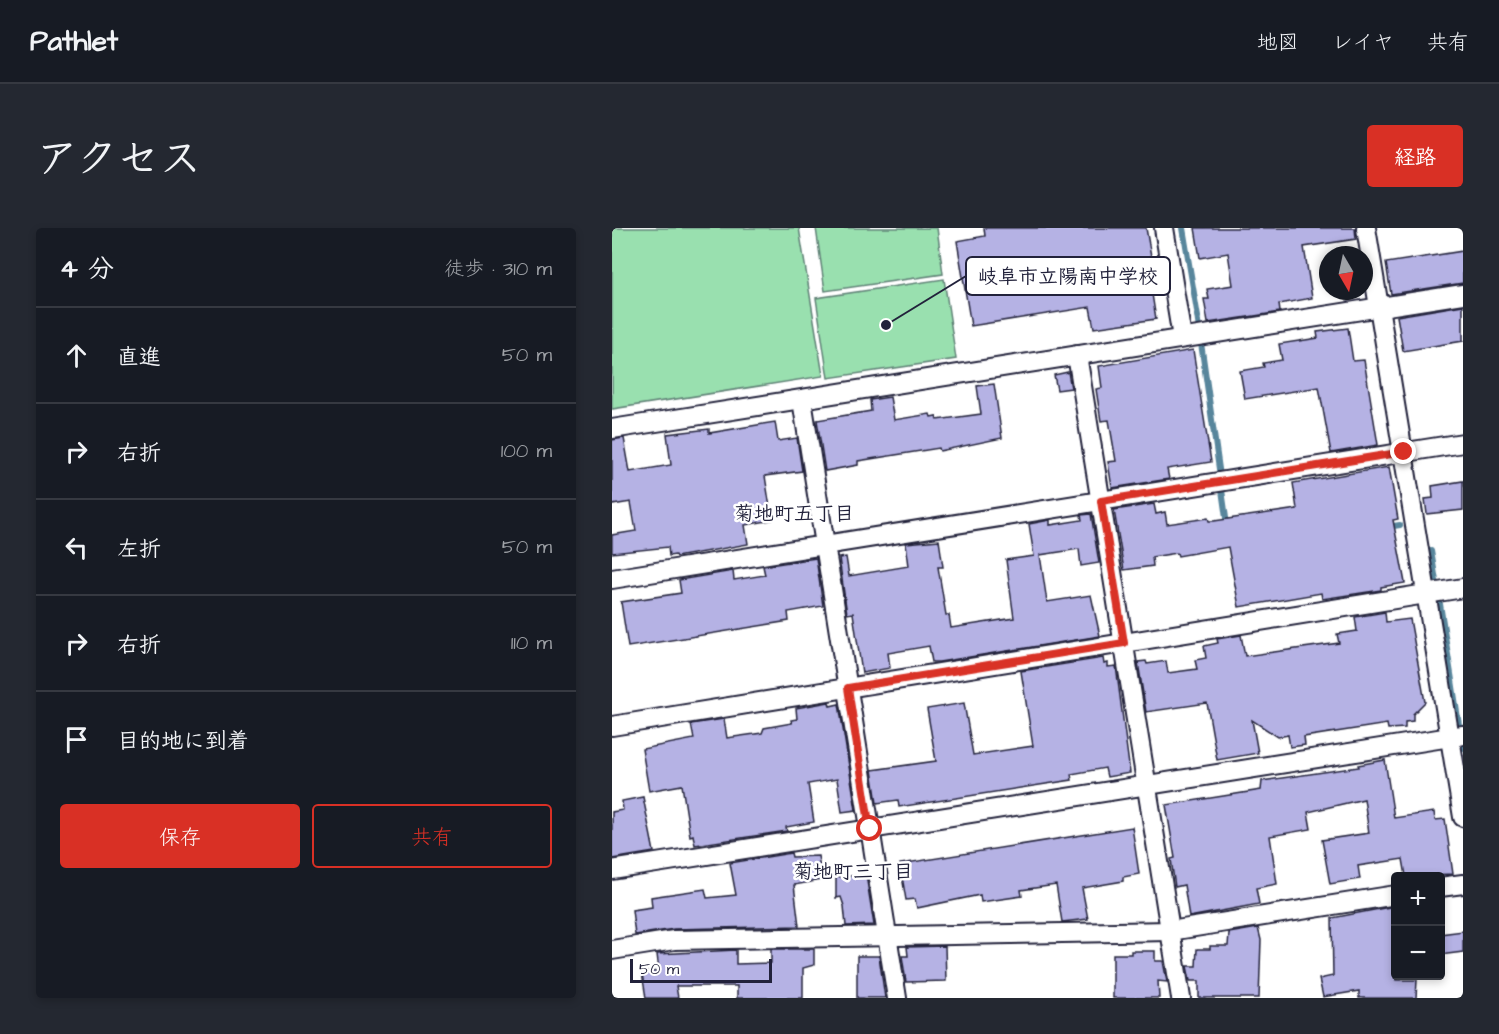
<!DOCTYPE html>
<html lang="ja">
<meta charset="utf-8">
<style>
body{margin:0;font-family:"Architects Daughter","Klee One",sans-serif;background:#242831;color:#f1f3f6}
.controls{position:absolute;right:18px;bottom:18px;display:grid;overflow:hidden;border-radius:6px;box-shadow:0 3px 9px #0003}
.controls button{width:54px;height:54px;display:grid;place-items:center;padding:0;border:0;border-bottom:2px solid #363941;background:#171b24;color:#f1f3f6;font:30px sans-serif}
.compass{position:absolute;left:707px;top:18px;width:54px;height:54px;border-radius:50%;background:#171b24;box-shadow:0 3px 9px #0003;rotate:171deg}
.scale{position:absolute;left:18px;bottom:15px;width:142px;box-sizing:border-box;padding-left:6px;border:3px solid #22223b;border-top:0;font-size:16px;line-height:21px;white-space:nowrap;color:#22223b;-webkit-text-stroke:4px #fff;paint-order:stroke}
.stop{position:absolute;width:18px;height:18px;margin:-14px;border:4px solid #d93025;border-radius:50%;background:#fff}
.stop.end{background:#d93025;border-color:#fff;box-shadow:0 2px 6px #0008}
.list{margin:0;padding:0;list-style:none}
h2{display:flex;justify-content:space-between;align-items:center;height:78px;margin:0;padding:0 24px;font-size:26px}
h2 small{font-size:20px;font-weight:400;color:#9ea1a6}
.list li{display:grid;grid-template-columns:39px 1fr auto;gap:18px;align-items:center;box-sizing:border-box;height:96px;padding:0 24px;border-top:2px solid #363941}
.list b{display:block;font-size:22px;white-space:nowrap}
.list em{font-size:20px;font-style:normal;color:#9ea1a6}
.actions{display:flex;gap:12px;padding:18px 24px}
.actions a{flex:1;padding:14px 0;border:2px solid #d93025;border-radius:6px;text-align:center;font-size:21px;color:#d93025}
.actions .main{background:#d93025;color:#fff}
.icon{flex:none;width:33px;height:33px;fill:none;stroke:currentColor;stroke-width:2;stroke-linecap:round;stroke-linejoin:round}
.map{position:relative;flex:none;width:851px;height:770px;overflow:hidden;border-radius:6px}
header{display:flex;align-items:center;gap:36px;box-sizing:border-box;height:84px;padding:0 30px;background:#171b24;border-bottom:2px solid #363941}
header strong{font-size:28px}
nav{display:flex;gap:33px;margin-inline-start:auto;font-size:21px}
.intro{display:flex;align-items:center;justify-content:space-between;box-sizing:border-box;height:144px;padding:0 36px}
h1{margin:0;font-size:42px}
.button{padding:15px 27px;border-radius:6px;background:#d93025;color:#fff;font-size:21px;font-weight:700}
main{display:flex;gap:36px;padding:0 36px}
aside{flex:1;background:#171b24;border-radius:6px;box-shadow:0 3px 9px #0003}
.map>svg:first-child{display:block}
</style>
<header>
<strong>Pathlet</strong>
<nav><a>地図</a><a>レイヤ</a><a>共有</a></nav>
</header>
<div class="intro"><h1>アクセス</h1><a class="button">経路</a></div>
<main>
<aside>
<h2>4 分<small>徒歩 · 310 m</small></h2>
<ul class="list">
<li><svg class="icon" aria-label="ahead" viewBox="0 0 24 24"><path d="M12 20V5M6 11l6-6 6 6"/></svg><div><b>直進</b></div><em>50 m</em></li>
<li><svg class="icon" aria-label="right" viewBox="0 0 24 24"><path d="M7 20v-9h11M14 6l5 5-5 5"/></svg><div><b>右折</b></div><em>100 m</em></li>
<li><svg class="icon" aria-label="left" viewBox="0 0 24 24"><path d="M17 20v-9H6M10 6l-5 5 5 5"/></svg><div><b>左折</b></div><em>50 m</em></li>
<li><svg class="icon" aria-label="right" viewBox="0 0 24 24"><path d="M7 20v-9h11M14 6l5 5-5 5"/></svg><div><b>右折</b></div><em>110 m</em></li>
<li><svg class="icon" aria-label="arrive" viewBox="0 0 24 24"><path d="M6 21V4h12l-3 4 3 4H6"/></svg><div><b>目的地に到着</b></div></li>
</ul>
<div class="actions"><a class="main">保存</a><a>共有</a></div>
</aside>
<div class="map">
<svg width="851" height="770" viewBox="0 0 851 770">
<rect width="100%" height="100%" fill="#fff"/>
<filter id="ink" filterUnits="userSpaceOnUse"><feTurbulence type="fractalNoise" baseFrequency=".0167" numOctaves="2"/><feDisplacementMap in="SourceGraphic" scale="12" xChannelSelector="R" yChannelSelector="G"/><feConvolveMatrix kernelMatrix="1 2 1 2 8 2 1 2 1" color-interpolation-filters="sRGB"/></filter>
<g filter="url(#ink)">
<g fill="#99e0af" stroke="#5e8175" stroke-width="1.5">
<polygon points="0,0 187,0 211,148 0,181"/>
<polygon points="204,0 325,0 331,46 213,63"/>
<polygon points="332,51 344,131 216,150 204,70"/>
</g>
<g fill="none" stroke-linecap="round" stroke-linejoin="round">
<g stroke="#59869c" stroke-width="6">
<polyline points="571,0 586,89"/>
<polyline points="585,87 615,297"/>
<polyline points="775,299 788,297"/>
<polyline points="819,323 824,353"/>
<polyline points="828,376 847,497"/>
<polyline points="851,519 851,520"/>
</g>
</g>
<g fill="#b5b2e4" stroke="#22223b" stroke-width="1.5">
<polygon points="372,0 534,0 540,34 535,35 544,91 482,100 478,79 359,98 345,13 373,8"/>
<polygon points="583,0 743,0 744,11 692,19 700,70 667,76 668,84 596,95 592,71 597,71 595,61 621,57 616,25 588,30"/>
<polygon points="851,23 851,55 779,66 774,35"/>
<polygon points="851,77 851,113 791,123 785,88"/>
<polygon points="736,100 741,133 752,132 766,217 719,225 707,159 633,171 628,143 652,139 651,135 670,132 667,116 706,110 705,104"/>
<polygon points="581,122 599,234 555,241 557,251 500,260 496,234 504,233 497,192 489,193 484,161 490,160 487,138"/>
<polygon points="456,144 459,160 445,162 442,147"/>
<polygon points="382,156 390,210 328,223 327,220 246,233 246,237 213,243 205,192 259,183 258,172 278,169 282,192 318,186 319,189 324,188 325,192 369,186 365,158"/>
<polygon points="163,194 166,213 185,210 190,243 153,248 160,292 133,297 136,316 64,329 63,327 57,328 56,319 0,325 0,307 24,303 19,274 0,277 0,212 12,210 18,244 59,237 55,206 97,201 97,205"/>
<polygon points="777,239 786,291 781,292 793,355 769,359 769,362 710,371 709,365 627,379 616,319 566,328 565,325 540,329 541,338 512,342 502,282 542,276 544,286 553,284 555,296 596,290 597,293 602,293 685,281 681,255"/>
<polygon points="851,253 851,282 815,286 813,271 821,270 820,258"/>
<polygon points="479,286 487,335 469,338 467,321 428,327 435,374 479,367 488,408 327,434 320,434 317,418 276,425 278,440 250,445 241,385 235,386 227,330 234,329 237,348 297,338 294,315 327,312 331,339 326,339 334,387 337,387 339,400 402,390 394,332 422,328 417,296 438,292 438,297 470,292 469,287"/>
<polygon points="204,330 211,378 176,384 177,393 16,419 9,374 69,365 67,352 121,343 122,352 153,347 151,338"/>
<polygon points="773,384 774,394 798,391 813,474 801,486 801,493 793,494 793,500 776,501 775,496 692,509 693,517 678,519 676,507 666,509 640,492 646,525 605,532 595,475 534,484 526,434 534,433 535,436 554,433 556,445 585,441 583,432 594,430 592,418 606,415 605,411 629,407 633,428 727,415 725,406 745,403 743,389"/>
<polygon points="491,430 492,436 496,435 496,439 504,438 518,545 495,549 493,540 459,546 460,552 434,556 287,579 286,572 265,575 260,542 324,533 315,481 352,475 361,527 421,518 409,443"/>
<polygon points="217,474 218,478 227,476 244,582 230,584 225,551 196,556 202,594 174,599 175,603 83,617 81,607 78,608 70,557 37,563 30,521 82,511 79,496 112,491 115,510 150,505 152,500 180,495 179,492 185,491 184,480"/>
<polygon points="773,532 782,590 822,584 823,592 833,591 841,646 794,648 791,631 746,638 748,651 718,656 710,612 757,605 752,571 696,584 699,601 658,608 665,656 644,660 647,676 577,689 572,657 563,659 559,631 563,630 554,577 649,562 650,553 747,539 746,537"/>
<polygon points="31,569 42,624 0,631 0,584 11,582 10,573"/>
<polygon points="520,599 527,646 511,649 511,653 470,660 476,691 450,694 444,657 409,662 410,668 369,674 368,667 305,680 303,671 294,672 288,636"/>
<polygon points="179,625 180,629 206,628 210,652 182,657 187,698 62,701 23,707 20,682 40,679 39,669 93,661 95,670 124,667 118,635"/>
<polygon points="254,647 262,697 234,698 232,678 229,669 224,670 224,649"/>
<polygon points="783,678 784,752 805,752 804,770 747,770 747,763 711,769 707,751 721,748 720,690"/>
<polygon points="646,700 649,712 647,770 587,770 587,753 578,753 575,738 584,738 585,721 598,721 598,718 616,718 617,705"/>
<polygon points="851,703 851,724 828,727 828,706"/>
<polygon points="333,718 334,753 294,754 290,728 296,728 295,719"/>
<polygon points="159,721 202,721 202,737 191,740 191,770 125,770 125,758 64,758 66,770 34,770 30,745 47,743 45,726 124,722 124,736 159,735"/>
<polygon points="519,723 543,723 543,733 551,733 555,754 546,753 547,770 501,770 501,726 519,726"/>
<polygon points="245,728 267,728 273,770 245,770"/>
</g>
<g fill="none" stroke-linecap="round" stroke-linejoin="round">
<defs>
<g id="street">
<polyline points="552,0 570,110"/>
<polyline points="754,0 851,589"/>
<polyline points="465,127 569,770"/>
<polyline points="190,172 285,770"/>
<polyline points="0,201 851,66"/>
<polyline points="0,351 851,215"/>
<polyline points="0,498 851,360"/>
<polyline points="0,642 851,507"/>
<polyline points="828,659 851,656"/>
<polyline points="0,722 62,712 558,703 784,667"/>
</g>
</defs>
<use href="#street" stroke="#22223b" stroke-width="22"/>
<use href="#street" stroke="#fff" stroke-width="18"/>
</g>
</g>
<g fill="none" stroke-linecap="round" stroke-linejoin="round" filter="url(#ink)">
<polyline stroke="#d93025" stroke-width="8" points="258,601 236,460 512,415 489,273 792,224"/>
</g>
<g text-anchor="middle" stroke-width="5" stroke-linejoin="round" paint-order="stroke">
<g font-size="20" font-weight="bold" fill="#22223b" stroke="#fff">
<text x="182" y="292">菊地町五丁目</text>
<text x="241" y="650">菊地町三丁目</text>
</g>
</g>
<path fill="none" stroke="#22223b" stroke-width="2" d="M274 97L354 48"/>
<circle fill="#22223b" stroke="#fff" stroke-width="2" cx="274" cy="97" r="6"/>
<rect fill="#fff" stroke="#22223b" stroke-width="2" x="354" y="29" width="204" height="38" rx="6"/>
<g font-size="20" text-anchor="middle" font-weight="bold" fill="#22223b">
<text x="456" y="55">岐阜市立陽南中学校</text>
</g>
</svg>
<div class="controls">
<button>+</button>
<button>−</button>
</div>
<svg class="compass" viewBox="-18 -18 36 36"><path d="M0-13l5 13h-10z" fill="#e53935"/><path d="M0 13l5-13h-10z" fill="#9ea1a6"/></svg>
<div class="scale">50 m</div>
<div class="stop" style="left:258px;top:601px"></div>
<div class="stop end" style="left:792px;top:224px"></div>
</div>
</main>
